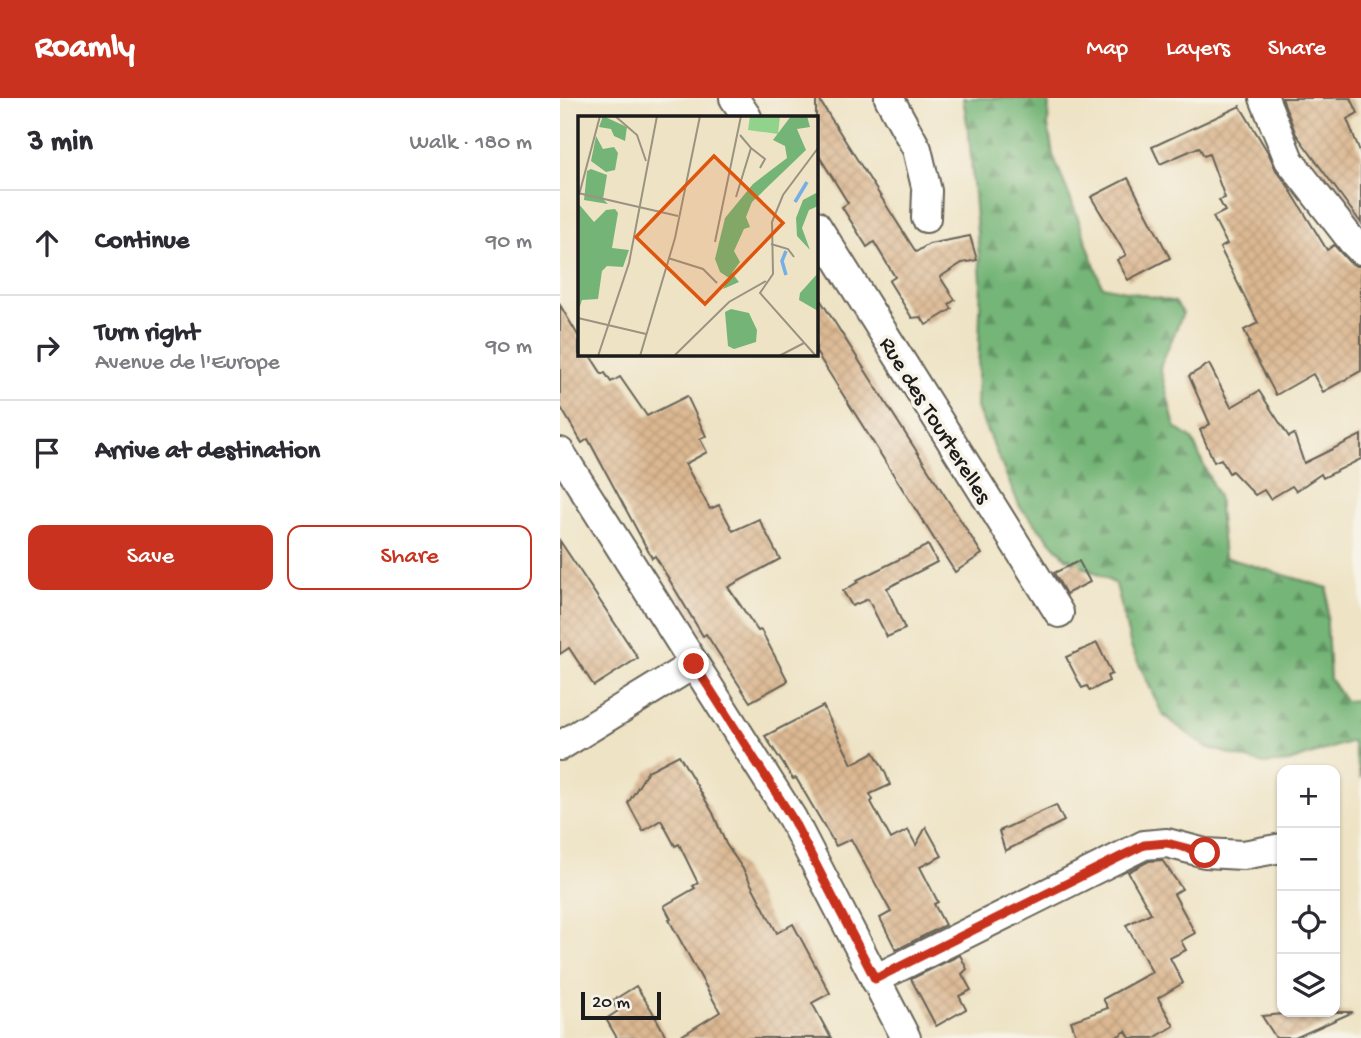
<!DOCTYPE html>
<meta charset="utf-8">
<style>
body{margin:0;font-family:"Gochi Hand",sans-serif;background:#f2f2f3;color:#2b2b33}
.controls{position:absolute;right:21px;bottom:21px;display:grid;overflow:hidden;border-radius:14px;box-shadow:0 2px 5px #0004}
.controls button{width:63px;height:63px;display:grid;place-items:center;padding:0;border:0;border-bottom:2px solid #e1e1e2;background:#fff;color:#2b2b33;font:35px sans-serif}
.scale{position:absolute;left:21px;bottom:18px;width:80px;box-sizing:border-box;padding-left:7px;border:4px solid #1c1c1c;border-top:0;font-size:19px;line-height:24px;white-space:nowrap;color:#1c1c1c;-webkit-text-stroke:5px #f7f3e8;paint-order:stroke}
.stop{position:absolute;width:21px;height:21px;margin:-16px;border:5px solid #c8321e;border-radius:50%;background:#fff}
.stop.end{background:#c8321e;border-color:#fff;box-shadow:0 2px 7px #0008}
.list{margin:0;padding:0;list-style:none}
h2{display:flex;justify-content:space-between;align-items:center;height:91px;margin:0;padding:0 28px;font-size:30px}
h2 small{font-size:23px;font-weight:400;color:#7c7c81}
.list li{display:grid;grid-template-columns:46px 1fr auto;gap:21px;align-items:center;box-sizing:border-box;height:105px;padding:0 28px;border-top:2px solid #e1e1e2}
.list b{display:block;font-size:26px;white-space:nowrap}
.list p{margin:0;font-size:23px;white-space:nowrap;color:#7c7c81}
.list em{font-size:23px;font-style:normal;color:#7c7c81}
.actions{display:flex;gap:14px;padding:21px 28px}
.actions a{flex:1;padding:16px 0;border:2px solid #c8321e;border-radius:14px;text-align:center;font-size:24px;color:#c8321e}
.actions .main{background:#c8321e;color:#fff}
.icon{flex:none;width:38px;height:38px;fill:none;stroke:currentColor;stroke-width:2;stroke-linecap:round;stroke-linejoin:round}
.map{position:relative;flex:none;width:801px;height:940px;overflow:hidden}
header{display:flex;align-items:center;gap:42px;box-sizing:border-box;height:98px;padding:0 35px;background:#c8321e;color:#fff}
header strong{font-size:33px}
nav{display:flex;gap:38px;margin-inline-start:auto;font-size:24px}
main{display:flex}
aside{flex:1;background:#fff}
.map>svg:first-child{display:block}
</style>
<header>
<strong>Roamly</strong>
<nav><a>Map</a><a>Layers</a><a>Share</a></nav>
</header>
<main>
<aside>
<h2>3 min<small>Walk · 180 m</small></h2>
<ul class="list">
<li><svg class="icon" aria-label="ahead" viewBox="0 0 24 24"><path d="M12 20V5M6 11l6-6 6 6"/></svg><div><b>Continue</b></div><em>90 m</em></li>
<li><svg class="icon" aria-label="right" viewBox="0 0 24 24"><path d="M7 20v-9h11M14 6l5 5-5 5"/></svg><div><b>Turn right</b><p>Avenue de l'Europe</p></div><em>90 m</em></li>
<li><svg class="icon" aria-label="arrive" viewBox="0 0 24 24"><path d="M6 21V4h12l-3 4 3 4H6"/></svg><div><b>Arrive at destination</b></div></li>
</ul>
<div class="actions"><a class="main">Save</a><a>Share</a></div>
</aside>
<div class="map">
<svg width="801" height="940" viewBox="0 0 801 940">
<defs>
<pattern id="forest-firs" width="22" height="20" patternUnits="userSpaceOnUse" patternTransform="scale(1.75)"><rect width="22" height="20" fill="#74b577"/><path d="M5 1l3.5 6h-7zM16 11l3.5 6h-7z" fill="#5e9261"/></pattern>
<pattern id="building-cross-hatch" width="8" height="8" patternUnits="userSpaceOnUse" patternTransform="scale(1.75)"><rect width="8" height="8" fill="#dcb892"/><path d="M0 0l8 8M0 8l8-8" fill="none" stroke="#bc9e7d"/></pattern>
</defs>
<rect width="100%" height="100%" fill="#f7f3e8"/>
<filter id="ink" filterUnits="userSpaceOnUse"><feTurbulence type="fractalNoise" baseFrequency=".0143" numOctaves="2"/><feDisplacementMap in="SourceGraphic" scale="14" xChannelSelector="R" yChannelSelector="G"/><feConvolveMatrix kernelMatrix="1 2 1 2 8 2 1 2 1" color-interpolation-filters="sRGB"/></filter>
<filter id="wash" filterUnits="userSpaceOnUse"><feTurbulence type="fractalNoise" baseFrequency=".00686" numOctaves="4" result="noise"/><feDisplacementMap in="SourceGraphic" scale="28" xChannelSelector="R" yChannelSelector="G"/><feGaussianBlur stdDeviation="1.57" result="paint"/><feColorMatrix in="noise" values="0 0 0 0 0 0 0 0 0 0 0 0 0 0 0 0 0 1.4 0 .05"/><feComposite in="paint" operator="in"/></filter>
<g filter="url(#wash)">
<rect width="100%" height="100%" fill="#eee3c5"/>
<polygon fill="url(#forest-firs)" stroke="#48684a" stroke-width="2" points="403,0 489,0 488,28 493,57 515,112 542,188 615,204 623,215 600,269 615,329 632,341 658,399 664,459 768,490 767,528 770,581 785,603 801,602 801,681 792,643 729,664 704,666 646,649 603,617 571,549 556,486 506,460 460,409 417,310 421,182 409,37"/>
<g id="blocks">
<g fill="url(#building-cross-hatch)">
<polygon points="256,0 258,0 356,154 369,146 410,138 417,162 402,165 380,179 395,202 389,206 392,211 366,227 361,219 352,220 329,183 335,179 314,144 307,149 282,109 288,105 256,53"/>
<polygon points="722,0 791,0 798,15 787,21 801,56 801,125 736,36"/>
<polygon points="680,8 709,56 716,72 726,85 767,152 774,147 789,164 796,168 801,168 801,273 763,294 753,276 716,297 688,245 690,244 684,232 698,225 660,150 667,146 653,119 665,113 659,102 665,100 649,56 644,58 639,49 600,66 592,49"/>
<polygon points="568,80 610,160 568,182 557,162 566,157 531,99"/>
<polygon points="256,195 422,456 395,474 256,254"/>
<polygon points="0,207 19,239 19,256 29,256 42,276 45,275 51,284 60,279 87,318 127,298 146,338 140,341 147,354 125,366 150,411 159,407 173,433 199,421 220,461 168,489 198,533 201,532 228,583 190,604 146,536 143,538 95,458 92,460 28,341 22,345 0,308"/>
<polygon points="649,266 671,309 699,293 729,339 734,336 744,365 801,337 801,361 763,380 761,376 736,393 732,388 710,401 704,392 695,397 672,373 669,375 661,361 654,364 640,332 650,326 629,278"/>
<polygon points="0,443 78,560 34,588 9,550 0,556"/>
<polygon points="368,447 377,464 327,490 345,531 327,539 308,501 292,508 283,493 298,484 297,482"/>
<polygon points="519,463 530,484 506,496 494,475"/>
<polygon points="537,545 552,576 547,578 549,583 530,593 527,588 522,590 506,559"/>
<polygon points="263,608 292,666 314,654 325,674 330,687 310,696 313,702 311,704 331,741 348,732 356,747 366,729 382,758 360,769 378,804 374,806 385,827 336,852 320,820 331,814 291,741 276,748 236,680 233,681 205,638"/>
<polygon points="119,657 153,715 166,746 183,771 217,835 233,826 270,895 252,905 271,940 118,940 160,914 109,822 111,821 104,808 135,790 133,788 138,785 119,746 115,748 101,722 83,733 68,705 88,673"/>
<polygon points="496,707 504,723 445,753 439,733"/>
<polygon points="602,762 622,791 614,796 635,835 621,843 626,852 610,860 623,885 598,900 614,928 594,940 570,940 566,933 555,940 517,940 511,923 548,910 543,901 592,874 566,827 591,815 568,774 589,763"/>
<polygon points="400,857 407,871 402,876 411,892 399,898 406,911 376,928 351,881"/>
<polygon points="76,888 91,911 107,940 57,940 46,921 58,913 52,903"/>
<polygon points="743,914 793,914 735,940 716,940 702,918"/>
</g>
</g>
</g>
<g filter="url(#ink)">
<use href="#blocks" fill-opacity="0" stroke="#666257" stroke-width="2"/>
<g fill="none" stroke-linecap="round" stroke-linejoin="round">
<defs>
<g id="minor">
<polyline points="174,0 187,19"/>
<polyline points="329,0 357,51 367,93 366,120"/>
<polyline points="704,0 729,62 792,143 801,152"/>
<polyline points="256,127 499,515"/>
<polyline points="0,354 232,720 346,940"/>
<polyline points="0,648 134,566"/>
<polyline points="315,881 584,747 607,745 645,755 683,757 722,750"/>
</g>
</defs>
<use href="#minor" stroke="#666257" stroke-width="32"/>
<use href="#minor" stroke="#fff" stroke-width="28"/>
</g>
</g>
<g fill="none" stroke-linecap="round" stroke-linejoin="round" filter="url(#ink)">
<polyline stroke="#c8321e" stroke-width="9" points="134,566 232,720 315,881 584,747 607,745 645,755"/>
</g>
<g text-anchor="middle" stroke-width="7" stroke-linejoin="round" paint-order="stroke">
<g font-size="23" fill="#1c1c1c" stroke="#f7f3e8">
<text transform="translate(377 321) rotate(58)" y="8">Rue des Tourterelles</text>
</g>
</g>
<g transform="translate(18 18)">
<rect width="240" height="240" fill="#eee3c5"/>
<path d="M 172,0 L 202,0 L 200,18 L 170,14 Z" fill="#91d38b"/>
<path d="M 25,0 L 49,11 L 47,25 L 36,20 L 33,13 L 21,11 ZM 213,0 L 229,0 L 232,11 L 219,13 L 228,34 L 174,86 L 168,101 L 172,111 L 166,113 L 156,135 L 162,146 L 154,157 L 161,166 L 145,173 L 151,162 L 142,156 L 137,143 L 147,102 L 175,68 L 209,42 L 207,30 L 195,24 ZM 18,20 L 25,33 L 36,31 L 40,37 L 37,54 L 28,56 L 13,45 ZM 13,53 L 29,59 L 25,83 L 30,88 L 6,84 L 9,55 ZM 240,76 L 240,90 L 231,94 L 224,112 L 232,134 L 219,120 L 218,102 L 225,84 ZM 0,87 L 16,106 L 28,94 L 37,93 L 40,97 L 34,132 L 51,134 L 45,151 L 29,150 L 24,155 L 20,183 L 4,184 L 0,196 ZM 240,157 L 240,195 L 221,184 L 222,177 ZM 153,193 L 171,197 L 179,214 L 178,226 L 156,233 L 150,230 L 147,196 Z" fill="#74b577"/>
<path fill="none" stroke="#76afe6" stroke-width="3.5" d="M 217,86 L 229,66M 208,135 L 204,145 L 208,159"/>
<path fill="none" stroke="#9a9381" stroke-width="2" d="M 37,0 L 59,19 L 68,45M 173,32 L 187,43 L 182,52M 0,77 L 100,100M 1,79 L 22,0M 158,81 L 173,32 L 162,19M 137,126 L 163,0M 193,128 L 210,133 L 216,141M 90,142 L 125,153 L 139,167M 0,202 L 68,218M 20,240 L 51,147 L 79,0M 62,240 L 97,122 L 122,0M 96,240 L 151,186 L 188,165M 201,240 L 226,227M 238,240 L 182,177 L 195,158 L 194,106 L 205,79 L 240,32"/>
<path fill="#de560d" fill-opacity="0.15" stroke="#de560d" stroke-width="3.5" d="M 136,40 L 205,107 L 127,188 L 58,121 Z"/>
<rect width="240" height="240" fill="none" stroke="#1c1c1c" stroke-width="3.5"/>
</g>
</svg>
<div class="controls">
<button>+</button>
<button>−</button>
<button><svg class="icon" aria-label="locate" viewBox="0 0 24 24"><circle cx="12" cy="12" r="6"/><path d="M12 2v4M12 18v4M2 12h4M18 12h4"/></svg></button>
<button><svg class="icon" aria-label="layers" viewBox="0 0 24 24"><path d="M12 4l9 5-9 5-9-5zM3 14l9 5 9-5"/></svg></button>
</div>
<div class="scale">20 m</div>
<div class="stop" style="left:645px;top:755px"></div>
<div class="stop end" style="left:134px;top:566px"></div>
</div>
</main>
